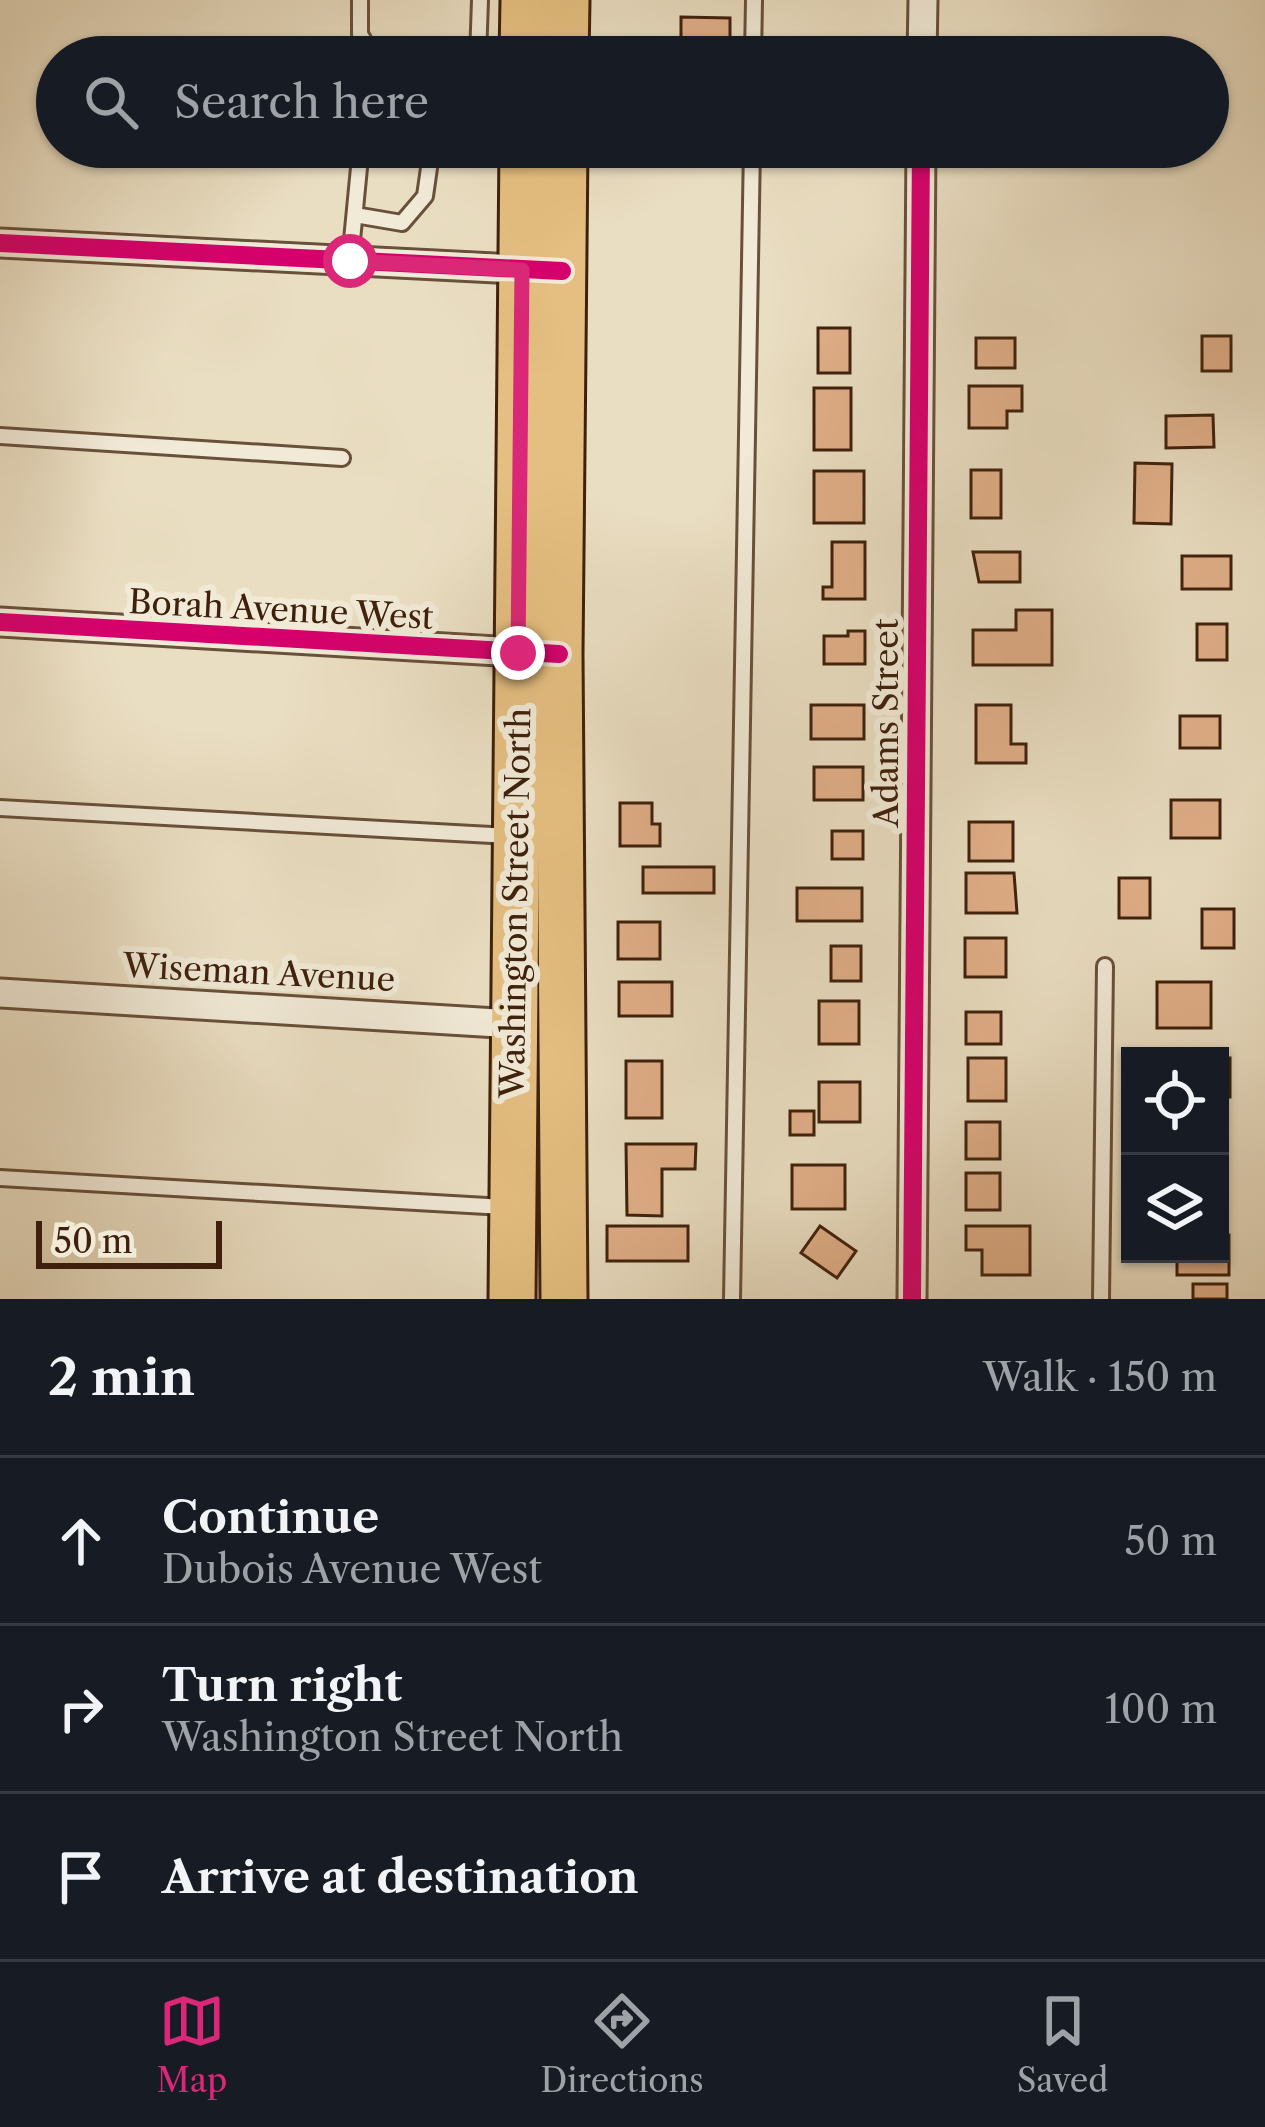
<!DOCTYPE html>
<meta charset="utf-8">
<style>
body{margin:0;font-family:"Libre Caslon Text",serif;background:#20242c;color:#f1f3f6}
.controls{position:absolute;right:36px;bottom:36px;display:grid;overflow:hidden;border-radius:0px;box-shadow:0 3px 9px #0004}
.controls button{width:108px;height:108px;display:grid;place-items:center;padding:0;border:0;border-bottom:3px solid #363941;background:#171b24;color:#f1f3f6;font:60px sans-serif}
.scale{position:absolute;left:36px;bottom:30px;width:186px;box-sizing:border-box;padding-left:12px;border:6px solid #3e200c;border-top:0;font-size:33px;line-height:42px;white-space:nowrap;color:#3e200c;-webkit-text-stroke:9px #f1ead7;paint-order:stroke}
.stop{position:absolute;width:36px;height:36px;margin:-27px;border:9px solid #db2777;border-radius:50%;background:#fff}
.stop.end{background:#db2777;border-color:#fff;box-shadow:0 3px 12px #0008}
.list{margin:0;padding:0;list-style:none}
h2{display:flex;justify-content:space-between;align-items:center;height:156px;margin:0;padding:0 48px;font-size:51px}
h2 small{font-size:39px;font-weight:400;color:#9ea1a6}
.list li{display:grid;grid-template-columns:78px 1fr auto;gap:36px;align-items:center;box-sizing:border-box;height:168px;padding:0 48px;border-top:3px solid #363941}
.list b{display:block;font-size:45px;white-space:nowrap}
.list p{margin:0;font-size:39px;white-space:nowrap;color:#9ea1a6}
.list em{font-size:39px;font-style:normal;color:#9ea1a6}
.icon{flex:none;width:66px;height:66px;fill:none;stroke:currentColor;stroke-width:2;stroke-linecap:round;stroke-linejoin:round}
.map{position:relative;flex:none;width:1265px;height:1299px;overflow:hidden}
.search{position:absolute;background:#171b24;box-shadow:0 3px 9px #0004;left:36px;right:36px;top:36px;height:132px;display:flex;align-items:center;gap:30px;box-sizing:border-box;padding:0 42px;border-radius:66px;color:#9ea1a6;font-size:45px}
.sheet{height:660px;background:#171b24}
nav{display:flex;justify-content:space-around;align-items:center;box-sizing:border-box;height:168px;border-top:3px solid #363941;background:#171b24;font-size:33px;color:#9ea1a6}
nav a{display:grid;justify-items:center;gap:6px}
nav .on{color:#db2777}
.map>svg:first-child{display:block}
</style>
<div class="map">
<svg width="1265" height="1299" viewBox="0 0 1265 1299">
<rect width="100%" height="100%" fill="#eadec2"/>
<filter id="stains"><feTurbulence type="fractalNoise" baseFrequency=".00167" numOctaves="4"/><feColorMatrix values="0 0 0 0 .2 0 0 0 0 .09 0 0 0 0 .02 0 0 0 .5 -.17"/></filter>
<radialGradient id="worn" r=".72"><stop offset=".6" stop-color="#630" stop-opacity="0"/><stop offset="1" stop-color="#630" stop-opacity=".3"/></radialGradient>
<g fill="#e1af89" stroke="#3e200c" stroke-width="3">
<polygon points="681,17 730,18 730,57 681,57"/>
<rect x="818" y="328" width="32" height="45"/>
<rect x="1202" y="336" width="29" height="35"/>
<rect x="976" y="338" width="39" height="30"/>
<polygon points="969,386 1022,386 1022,411 1007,411 1007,428 969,428"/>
<rect x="814" y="388" width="37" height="62"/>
<polygon points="1213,415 1214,447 1166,448 1166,416"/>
<polygon points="1135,463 1172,464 1171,524 1134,523"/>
<rect x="971" y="470" width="30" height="48"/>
<rect x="814" y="471" width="50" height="52"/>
<polygon points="832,542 865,542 865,599 823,599 823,587 832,587"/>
<polygon points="973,552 1020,552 1020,582 979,582"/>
<rect x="1182" y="556" width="49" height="33"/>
<polygon points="1016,610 1052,610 1052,665 973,665 973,630 1016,630"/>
<rect x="1197" y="624" width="30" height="36"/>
<polygon points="848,631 865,631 865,664 824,664 824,636 848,636"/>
<rect x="811" y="705" width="53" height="34"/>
<polygon points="976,705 1011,705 1011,744 1026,744 1026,763 976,763"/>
<rect x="1180" y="716" width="40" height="32"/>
<rect x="814" y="767" width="49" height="33"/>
<rect x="1171" y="800" width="49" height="38"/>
<polygon points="620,803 652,803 652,824 660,824 660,846 620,846"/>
<rect x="969" y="822" width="44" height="39"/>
<rect x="832" y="831" width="31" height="28"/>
<rect x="643" y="867" width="71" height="26"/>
<polygon points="966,873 1014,873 1017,913 966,913"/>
<rect x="1119" y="878" width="31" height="40"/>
<rect x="797" y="888" width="65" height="33"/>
<rect x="1202" y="909" width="32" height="39"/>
<rect x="618" y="922" width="42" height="37"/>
<rect x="965" y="938" width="41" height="39"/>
<rect x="831" y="946" width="30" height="35"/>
<rect x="619" y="982" width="53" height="34"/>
<rect x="1157" y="982" width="54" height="46"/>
<rect x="819" y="1001" width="40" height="43"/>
<rect x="966" y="1012" width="35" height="32"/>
<rect x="968" y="1058" width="38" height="43"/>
<rect x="1220" y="1058" width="10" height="39"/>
<rect x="626" y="1061" width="36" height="57"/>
<rect x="819" y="1082" width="41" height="40"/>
<rect x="790" y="1111" width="24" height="24"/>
<rect x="966" y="1122" width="34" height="37"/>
<polygon points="626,1144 696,1144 695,1169 662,1169 662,1216 627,1215"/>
<rect x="792" y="1165" width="53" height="44"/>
<rect x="966" y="1173" width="34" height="37"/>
<rect x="607" y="1226" width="81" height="35"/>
<polygon points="820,1226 856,1251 837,1278 801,1253"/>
<polygon points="966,1226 1030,1226 1030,1275 982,1275 982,1250 966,1250"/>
<polygon points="1220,1235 1229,1235 1229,1275 1177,1275 1177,1254 1220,1254"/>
<rect x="1193" y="1284" width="34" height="15"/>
</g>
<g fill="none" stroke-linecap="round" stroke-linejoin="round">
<defs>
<g id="lane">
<polyline points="360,0 360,34 373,57"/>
<polyline points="478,57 480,0"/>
<polyline points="753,57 754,0"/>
<polyline points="355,215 402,223 425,196 432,147"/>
<polyline points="350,261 361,147"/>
<polyline points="0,436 342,458"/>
<polyline points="0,808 510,836"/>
<polyline points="0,1178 504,1207"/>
<polyline points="732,1299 752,147"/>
<polyline points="1101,1299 1105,966"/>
</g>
<g id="street">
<polyline points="922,57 923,0"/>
<polyline points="0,243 534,270"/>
<polyline points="0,622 531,653"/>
<polyline points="0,993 514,1024"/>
<polyline points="912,1299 921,147"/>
</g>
<g id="primary">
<polyline points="523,57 524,0"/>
<polyline points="565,57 566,0"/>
<polyline points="564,147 559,654 564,1299"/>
<polyline points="512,1299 523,147"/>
</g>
</defs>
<use href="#lane" stroke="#69503a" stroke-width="20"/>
<use href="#street" stroke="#69503a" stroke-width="33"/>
<use href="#primary" stroke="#3e200c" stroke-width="51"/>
<use href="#lane" stroke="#f1ead7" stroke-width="14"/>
<use href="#street" stroke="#f1ead7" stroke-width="27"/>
<use href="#primary" stroke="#e5bf81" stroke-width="45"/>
<defs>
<g id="cycleway">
<polyline points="0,243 562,271"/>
<polyline points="0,622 559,654"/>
<polyline points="912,1299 921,147"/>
</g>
</defs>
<use href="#cycleway" stroke="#f1ead7" stroke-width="26"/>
<use href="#cycleway" stroke="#d6006c" stroke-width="18"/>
</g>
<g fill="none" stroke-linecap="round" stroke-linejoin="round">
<polyline stroke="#db2777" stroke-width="15" points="350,261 522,270 518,653"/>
</g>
<g text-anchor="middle" stroke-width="12" stroke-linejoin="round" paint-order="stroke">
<g font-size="33" fill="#3e200c" stroke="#f1ead7">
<text transform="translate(281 609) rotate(3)" y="12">Borah Avenue West</text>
<text transform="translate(886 723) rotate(-90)" y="12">Adams Street</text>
<text transform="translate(515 903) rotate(-89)" y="12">Washington Street North</text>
<text transform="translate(259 972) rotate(3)" y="12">Wiseman Avenue</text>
</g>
</g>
<rect width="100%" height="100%" filter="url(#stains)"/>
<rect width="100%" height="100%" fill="url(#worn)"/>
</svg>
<div class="controls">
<button><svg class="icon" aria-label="locate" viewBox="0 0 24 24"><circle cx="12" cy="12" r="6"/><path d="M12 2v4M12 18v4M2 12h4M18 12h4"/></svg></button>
<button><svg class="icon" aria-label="layers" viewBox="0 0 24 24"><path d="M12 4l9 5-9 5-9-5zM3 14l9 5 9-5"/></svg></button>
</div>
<div class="scale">50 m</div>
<div class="stop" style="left:350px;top:261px"></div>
<div class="stop end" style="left:518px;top:653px"></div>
<div class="search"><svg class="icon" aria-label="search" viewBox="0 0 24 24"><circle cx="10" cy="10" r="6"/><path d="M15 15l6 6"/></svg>Search here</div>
</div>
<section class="sheet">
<h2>2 min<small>Walk · 150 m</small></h2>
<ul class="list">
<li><svg class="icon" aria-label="ahead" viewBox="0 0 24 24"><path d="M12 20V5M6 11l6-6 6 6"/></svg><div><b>Continue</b><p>Dubois Avenue West</p></div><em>50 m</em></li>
<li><svg class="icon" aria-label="right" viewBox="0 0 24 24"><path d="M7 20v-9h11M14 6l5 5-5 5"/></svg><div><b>Turn right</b><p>Washington Street North</p></div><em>100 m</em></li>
<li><svg class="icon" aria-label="arrive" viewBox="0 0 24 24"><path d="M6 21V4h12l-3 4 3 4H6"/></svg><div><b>Arrive at destination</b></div></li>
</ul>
</section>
<nav>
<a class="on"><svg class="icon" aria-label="map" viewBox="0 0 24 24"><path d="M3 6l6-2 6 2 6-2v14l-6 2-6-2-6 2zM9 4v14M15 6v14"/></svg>Map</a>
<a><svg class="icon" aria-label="directions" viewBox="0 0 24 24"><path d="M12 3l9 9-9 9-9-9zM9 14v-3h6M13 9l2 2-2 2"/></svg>Directions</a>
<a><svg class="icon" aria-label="saved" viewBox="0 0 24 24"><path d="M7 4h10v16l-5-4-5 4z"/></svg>Saved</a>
</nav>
